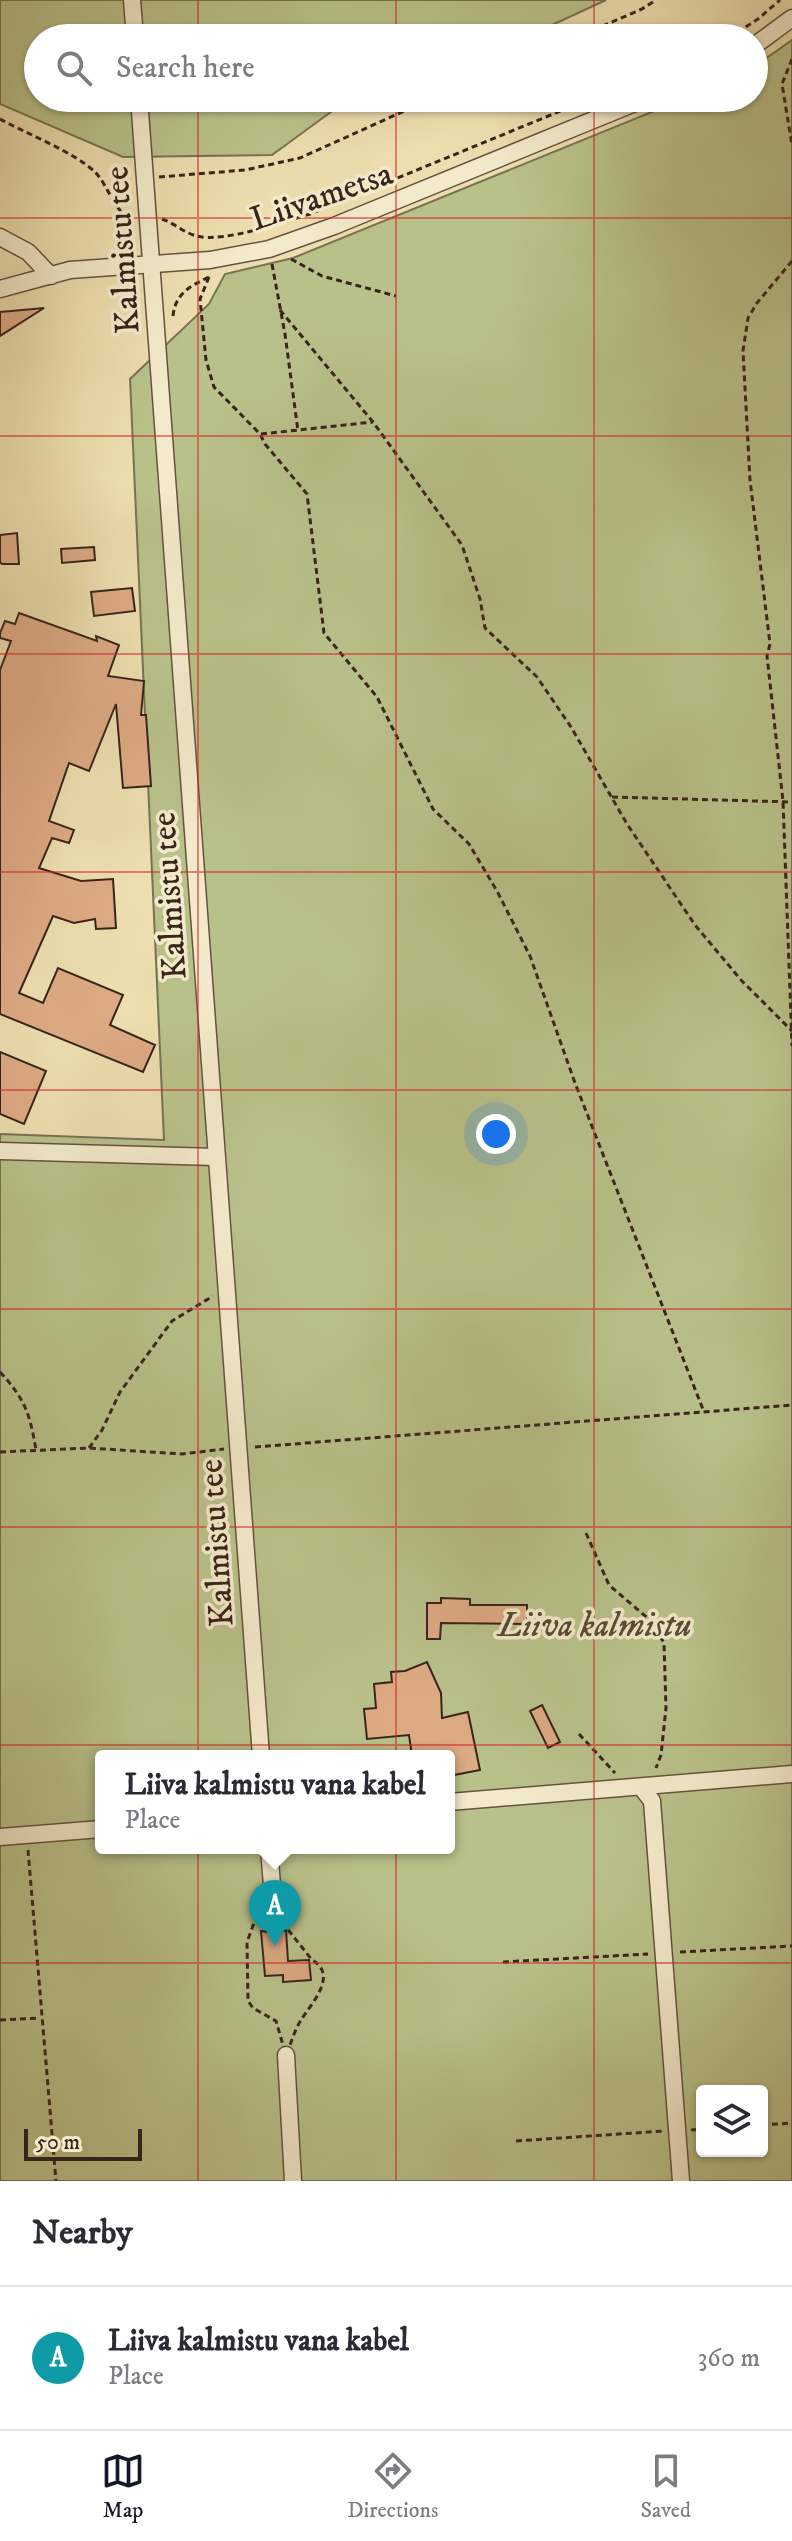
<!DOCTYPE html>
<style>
body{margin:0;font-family:"IM FELL DW Pica",serif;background:#f2f2f3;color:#2b2b33}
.controls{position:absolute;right:24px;bottom:24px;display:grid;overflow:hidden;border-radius:8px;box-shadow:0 2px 6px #0004}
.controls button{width:72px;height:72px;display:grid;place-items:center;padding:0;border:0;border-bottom:2px solid #e1e1e2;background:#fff;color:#2b2b33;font:40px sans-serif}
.scale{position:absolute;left:24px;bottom:20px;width:118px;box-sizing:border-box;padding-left:8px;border:4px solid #39241a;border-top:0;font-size:22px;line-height:28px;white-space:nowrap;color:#39241a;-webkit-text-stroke:6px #f3eacb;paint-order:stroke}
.you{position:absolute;left:496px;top:1134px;width:28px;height:28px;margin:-20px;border:6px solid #fff;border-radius:50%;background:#1a73e8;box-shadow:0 0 0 12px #1a73e833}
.badge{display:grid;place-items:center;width:52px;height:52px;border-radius:50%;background:#111827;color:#fff;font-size:26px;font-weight:700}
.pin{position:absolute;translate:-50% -66px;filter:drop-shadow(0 2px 4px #0008)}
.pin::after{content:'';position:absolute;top:42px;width:28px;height:24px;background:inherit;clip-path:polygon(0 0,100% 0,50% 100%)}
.popup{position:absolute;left:95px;top:1750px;width:360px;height:104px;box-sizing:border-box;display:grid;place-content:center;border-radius:8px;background:#fff;filter:drop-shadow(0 2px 6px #0005);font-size:26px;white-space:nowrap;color:#7c7c81}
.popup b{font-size:30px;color:#2b2b33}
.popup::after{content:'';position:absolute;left:50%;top:100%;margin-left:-16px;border:16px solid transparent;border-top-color:#fff}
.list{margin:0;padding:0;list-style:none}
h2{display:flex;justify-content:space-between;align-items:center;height:104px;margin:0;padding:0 32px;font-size:34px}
h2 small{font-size:26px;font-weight:400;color:#7c7c81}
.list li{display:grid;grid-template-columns:52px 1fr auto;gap:24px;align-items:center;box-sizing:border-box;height:144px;padding:0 32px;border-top:2px solid #e1e1e2}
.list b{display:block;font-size:30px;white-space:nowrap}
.list p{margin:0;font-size:26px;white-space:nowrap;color:#7c7c81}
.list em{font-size:26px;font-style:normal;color:#7c7c81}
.icon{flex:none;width:44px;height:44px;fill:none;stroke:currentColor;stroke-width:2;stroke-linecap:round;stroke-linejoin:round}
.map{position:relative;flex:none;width:792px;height:2181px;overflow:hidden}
.search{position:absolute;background:#fff;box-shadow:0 2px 6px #0004;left:24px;right:24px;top:24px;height:88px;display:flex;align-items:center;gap:20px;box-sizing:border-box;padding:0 28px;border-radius:44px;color:#7c7c81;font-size:30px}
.sheet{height:248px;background:#fff}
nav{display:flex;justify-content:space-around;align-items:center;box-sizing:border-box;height:112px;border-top:2px solid #e1e1e2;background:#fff;font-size:22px;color:#7c7c81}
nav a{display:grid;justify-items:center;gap:4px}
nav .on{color:#111827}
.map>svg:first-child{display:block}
</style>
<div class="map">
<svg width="792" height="2181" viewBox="0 0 792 2181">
<rect width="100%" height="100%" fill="#ecdeaf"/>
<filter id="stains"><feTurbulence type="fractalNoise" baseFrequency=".0025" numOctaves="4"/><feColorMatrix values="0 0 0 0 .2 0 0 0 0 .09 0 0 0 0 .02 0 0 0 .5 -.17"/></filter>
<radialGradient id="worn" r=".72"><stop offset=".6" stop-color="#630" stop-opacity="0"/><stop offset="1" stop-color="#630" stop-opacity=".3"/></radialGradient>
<g fill="#b9c18a" stroke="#797252" stroke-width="2" fill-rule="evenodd">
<polygon points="0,0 606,0 524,38 38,38 38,98 350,98 272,155 123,157 0,104"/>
<path d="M 792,40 L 792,2181 L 0,2181 L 0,1134 L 164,1140 L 130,379 L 209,304 L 225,274 L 293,258 L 686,98 L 754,98 L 754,67 ZM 101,1756 L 449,1756 L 449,1848 L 101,1848 ZM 702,2091 L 762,2091 L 762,2151 L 702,2151 Z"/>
</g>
<g fill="#dcaa83" stroke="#39241a" stroke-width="2">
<polygon points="44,308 0,336 0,312"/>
<polygon points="17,533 19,564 2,564 0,562 0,535"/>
<polygon points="94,547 95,560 62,563 61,549"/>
<polygon points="132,588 135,611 94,616 91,592"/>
<polygon points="19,613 97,641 96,636 119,645 108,676 144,681 141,715 146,715 151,786 123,788 116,704 89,771 69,763 49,821 74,830 69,843 52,838 39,868 81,881 113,879 116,928 96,929 95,919 74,923 53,916 19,993 43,1003 58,968 123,995 110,1025 155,1045 143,1072 0,1014 0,670 11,641 0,638 0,633 5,621 15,624"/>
<polygon points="0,1052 46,1071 24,1124 0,1114"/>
<polygon points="441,1598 470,1599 470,1605 527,1605 527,1624 441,1623 440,1639 427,1639 427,1603 441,1603"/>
<polygon points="427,1662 441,1693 442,1718 468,1712 480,1770 449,1776 449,1756 412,1756 409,1735 367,1739 364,1709 376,1708 374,1684 392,1682 391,1672 405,1671"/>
<polygon points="542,1705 560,1742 548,1748 530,1711"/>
<polygon points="286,1930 288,1961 309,1960 311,1980 283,1982 283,1975 265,1976 261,1931 275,1933"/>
</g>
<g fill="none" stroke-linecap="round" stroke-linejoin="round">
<defs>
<g id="minor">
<polyline points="132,0 135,38"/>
<polyline points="754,46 792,18"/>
<path d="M 139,98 C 182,650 221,1203 261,1756"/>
<polyline points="0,237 28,252 51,276"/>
<polyline points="0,289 70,270 210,260 269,249 334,226 647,98"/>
<polyline points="0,1151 216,1157"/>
<polyline points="642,1788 652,1801 681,2181"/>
<polyline points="449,1802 792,1774"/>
<polyline points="0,1837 101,1829"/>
<polyline points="269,1848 275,1922"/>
<polyline points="286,2055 293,2181"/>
</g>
</defs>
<use href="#minor" stroke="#66523f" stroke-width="19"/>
<g stroke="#39241a" stroke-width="3" stroke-dasharray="6 4" stroke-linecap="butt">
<polyline points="575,38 642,9 656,0"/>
<polyline points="729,38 758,19 780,0"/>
<polyline points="792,59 782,84 792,145"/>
<path d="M 0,119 C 27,134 74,152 95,172 C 109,186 115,215 134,220"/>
<polyline points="159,177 245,170 300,158 433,98"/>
<path d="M 162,219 C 174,223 184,233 197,236 C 223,243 283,222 310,214 L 592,98"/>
<polyline points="291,259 322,276 396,296"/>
<polyline points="792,261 757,303 748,318 743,351 750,480 770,644 767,656 783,801 792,1046"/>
<polyline points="272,264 285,334 298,431"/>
<polyline points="209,277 200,299 206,360 214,387 260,434 265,444 307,494 324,633 377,697 433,809 469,844 497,891 530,956 575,1083 704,1412"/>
<polyline points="280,310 373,422 462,545 480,599 485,628 537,677 571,727 627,824 695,925 741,980 792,1031"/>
<path d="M 173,316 C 175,294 190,286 209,277"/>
<polyline points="261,434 373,422"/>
<polyline points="612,797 792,802"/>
<path d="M 0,1372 C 25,1399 30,1414 36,1450"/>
<polyline points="255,1447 792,1405"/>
<polyline points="89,1448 102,1430 120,1392 172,1321 213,1296"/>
<polyline points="0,1452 89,1448 182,1454 224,1449"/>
<polyline points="586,1533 609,1585 651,1621 664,1643 666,1708 661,1755 656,1768"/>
<polyline points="579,1734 615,1773"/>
<polyline points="28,1850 56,2181"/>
<path d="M 282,1922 L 312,1960 C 339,1975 311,2004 301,2020 C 294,2031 291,2044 286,2055 L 276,2021 L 253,2008 L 248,2001 L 247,1942 L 254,1923 Z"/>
<polyline points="680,1952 792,1946"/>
<polyline points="503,1962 648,1954"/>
<polyline points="0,2020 40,2018"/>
<polyline points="762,2125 792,2123"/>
<polyline points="691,2130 702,2129"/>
<polyline points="516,2141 664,2131"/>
</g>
<use href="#minor" stroke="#f3eacb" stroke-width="16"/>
</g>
<path fill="none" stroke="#d62828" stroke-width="2" stroke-opacity="0.55" d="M 198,0 L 198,38M 396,0 L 396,38M 594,0 L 594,38M 198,98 L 198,2181M 396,98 L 396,2181M 594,98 L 594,2181M 0,218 L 792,218M 0,436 L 792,436M 0,654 L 792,654M 0,872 L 792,872M 0,1090 L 792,1090M 0,1309 L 792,1309M 0,1527 L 792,1527M 0,1745 L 792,1745M 0,1963 L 792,1963"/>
<g text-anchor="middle" stroke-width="7" stroke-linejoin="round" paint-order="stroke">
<g font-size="34" fill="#39241a" stroke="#f3eacb">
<text transform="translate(321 195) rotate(-19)" y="12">Liivametsa</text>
<text transform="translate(121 250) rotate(-94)" y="12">Kalmistu tee</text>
<text transform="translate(168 896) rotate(-94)" y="12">Kalmistu tee</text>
<text transform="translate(215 1543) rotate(-94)" y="12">Kalmistu tee</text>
</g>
<g font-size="34" font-style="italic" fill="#594b36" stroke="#f3eacb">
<text x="595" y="1636">Liiva kalmistu</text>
</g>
</g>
<rect width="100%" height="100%" filter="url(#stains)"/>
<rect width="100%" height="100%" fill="url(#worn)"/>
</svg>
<div class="controls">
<button><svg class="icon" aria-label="layers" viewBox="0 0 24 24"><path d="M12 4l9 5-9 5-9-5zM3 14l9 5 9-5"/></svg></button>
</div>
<div class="scale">50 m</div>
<div class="you"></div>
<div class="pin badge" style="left:275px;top:1946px;background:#0f9aa8">A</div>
<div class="popup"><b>Liiva kalmistu vana kabel</b>Place</div>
<div class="search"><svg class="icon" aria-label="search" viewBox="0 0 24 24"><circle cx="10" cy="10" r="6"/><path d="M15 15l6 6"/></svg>Search here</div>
</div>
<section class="sheet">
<h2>Nearby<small></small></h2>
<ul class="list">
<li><span class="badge" style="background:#0f9aa8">A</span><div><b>Liiva kalmistu vana kabel</b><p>Place</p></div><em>360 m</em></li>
</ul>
</section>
<nav>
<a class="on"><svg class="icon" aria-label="map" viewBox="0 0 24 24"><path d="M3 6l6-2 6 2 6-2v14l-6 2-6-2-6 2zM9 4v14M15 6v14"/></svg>Map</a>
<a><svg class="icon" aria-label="directions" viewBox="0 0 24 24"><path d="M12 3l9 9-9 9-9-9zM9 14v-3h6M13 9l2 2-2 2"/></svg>Directions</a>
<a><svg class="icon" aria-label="saved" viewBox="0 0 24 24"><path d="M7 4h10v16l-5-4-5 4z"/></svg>Saved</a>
</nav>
